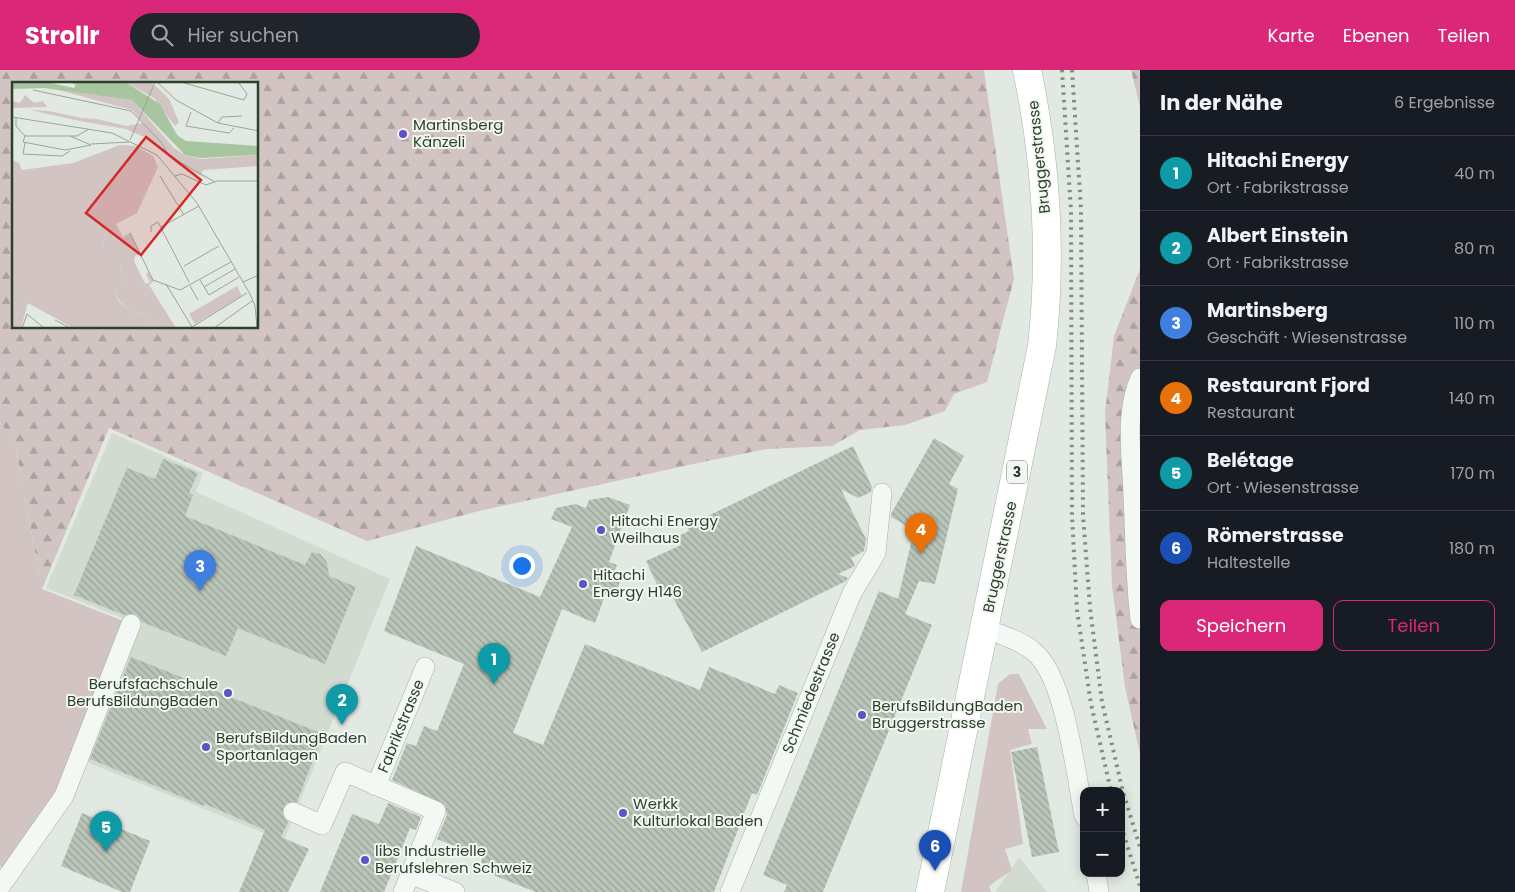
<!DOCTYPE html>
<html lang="de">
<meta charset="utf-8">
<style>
body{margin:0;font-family:Poppins,sans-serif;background:#20242c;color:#f1f3f6}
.controls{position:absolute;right:15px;bottom:15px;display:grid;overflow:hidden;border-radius:10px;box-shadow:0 2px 12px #0003}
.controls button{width:45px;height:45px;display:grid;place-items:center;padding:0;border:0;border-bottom:1px solid #363941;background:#171b24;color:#f1f3f6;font:25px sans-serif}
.you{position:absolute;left:521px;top:495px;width:18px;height:18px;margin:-12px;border:4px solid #fff;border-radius:50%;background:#1a73e8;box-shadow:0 0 0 8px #1a73e833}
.badge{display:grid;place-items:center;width:32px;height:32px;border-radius:50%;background:#db2777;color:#fff;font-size:16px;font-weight:700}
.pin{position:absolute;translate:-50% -41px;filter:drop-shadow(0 1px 2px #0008)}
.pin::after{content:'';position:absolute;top:26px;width:18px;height:15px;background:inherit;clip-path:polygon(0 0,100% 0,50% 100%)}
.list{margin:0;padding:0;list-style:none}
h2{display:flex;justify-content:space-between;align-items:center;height:65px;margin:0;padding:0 20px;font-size:21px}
h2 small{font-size:16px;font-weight:400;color:#9ea1a6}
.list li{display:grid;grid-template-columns:32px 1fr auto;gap:15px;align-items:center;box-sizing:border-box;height:75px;padding:0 20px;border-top:1px solid #363941}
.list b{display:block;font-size:19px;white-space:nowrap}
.list p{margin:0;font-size:16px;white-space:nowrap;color:#9ea1a6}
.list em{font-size:16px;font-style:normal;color:#9ea1a6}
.actions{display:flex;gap:10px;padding:15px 20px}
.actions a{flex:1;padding:11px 0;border:1px solid #db2777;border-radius:10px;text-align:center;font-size:18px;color:#db2777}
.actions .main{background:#db2777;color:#fff}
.icon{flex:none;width:28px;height:28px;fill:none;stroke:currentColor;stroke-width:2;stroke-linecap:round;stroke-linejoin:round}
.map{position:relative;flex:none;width:1140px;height:822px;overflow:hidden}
header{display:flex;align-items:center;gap:30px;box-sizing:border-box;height:70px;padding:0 25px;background:#db2777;color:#fff}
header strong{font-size:24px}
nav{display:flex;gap:28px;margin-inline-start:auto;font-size:18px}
.search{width:350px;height:45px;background:#20242c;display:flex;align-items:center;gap:12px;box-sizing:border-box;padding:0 18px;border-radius:28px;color:#9ea1a6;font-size:19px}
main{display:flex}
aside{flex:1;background:#171b24}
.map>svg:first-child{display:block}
</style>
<header>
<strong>Strollr</strong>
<div class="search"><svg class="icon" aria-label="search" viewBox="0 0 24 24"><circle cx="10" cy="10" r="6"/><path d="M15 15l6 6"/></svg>Hier suchen</div>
<nav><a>Karte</a><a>Ebenen</a><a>Teilen</a></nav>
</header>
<main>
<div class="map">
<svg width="1140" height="822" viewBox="0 0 1140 822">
<defs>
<pattern id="forest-firs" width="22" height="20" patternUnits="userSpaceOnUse" patternTransform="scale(1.25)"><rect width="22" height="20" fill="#d2c4c3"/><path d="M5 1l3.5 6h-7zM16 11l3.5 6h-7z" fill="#aba19f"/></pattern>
<pattern id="building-back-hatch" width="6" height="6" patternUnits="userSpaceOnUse" patternTransform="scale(1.25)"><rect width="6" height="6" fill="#bac5b9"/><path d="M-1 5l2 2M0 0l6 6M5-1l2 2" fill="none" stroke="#98a197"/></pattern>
</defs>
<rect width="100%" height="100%" fill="#e2e9e2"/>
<g fill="#d1dbd0">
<polygon points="112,363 203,403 196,422 390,509 284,771 84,691 140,555 46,518"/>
<polygon points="1019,787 1047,822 995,822"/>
</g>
<g fill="#d2c4c3">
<polygon points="0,352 15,373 42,519 131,554 76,700 10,803 0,796"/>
<polygon points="1010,604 1019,604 1047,659 1028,659 1032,674 1010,680 1023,774 1005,779 1012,800 989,816 991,822 961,822 998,614"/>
</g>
<g fill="url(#forest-firs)" fill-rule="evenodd">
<path d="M 0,0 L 984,0 L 1014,209 L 987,312 L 954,324 L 945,341 L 905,355 L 860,360 L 832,376 L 767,379 L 698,393 L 479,441 L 367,471 L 109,358 L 42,519 L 15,373 L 0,352 ZM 14,14 L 258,14 L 258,258 L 14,258 Z"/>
<polygon points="1131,0 1140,0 1140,37"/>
<polygon points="1140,199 1140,684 1125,617 1112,515 1105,343 1114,266"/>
</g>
<g fill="url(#building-back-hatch)">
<polygon points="934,368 964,386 949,414 958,419 935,514 919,511 905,544 932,555 823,822 784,822 787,815 763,805 879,521 898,529 914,460 891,447 891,444"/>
<polygon points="853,376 872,417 871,422 858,428 841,419 866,469 864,481 851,488 855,496 838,504 848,508 846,511 702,582 669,520 661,523 646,491 681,475 677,467 689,461 687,456"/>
<polygon points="163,389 198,403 189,423 193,425 185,446 305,495 312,482 320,484 327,492 329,506 356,517 325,594 238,558 226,586 142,552 136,544 124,545 74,525 127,398 155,409"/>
<polygon points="608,427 630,435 609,492 617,495 613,506 621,509 616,523 607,520 595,553 562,539 513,663 543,675 585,574 700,620 709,597 775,624 779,615 798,623 757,725 752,723 714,822 536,822 478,799 483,787 437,769 447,745 445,735 392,710 407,673 416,676 424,656 437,661 464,594 384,561 416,476 540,527 572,457 551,449 556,438 575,434 586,438 589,430"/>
<polygon points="131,587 323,664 297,732 287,733 283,738 284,748 288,752 281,767 309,779 288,822 239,822 265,760 205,734 204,736 90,689"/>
<polygon points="1037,677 1059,782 1032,787 1011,682"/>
<polygon points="388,733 421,747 416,760 410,758 384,822 320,822 352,744 379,754"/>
<polygon points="82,743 150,771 130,822 122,822 61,796"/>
</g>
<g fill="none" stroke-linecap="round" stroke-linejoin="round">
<defs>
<g id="street">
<path d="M 1140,308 C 1124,343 1132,389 1133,426 C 1135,467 1135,508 1140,549"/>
<path d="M 985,558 C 1000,565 1020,570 1033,581 C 1065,605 1076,705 1084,746"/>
<polyline points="376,716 425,597"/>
<polyline points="293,742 322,755 345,702 436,741 403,822"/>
<polyline points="1096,803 1099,822"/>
<polyline points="410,804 455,822"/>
<polyline points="0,817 64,726 131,554"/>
<polyline points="730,822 852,523 876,483 882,423"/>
</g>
<path id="primary" d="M 930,822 L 1042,276 C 1052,185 1046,90 1027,0"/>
</defs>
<use href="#street" stroke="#a4b0a4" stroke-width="20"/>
<use href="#primary" stroke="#a4b4a2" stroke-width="29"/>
<use href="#street" stroke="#f4f8f4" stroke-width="19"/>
<use href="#primary" stroke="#fff" stroke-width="28"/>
<g stroke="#7e917c" stroke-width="4" stroke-dasharray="2.5 5" stroke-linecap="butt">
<polyline points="1062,0 1071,141 1072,445 1077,540 1091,634 1111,721"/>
<polyline points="1072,0 1081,139 1083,445 1090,538 1102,632 1123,722 1140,777"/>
<polyline points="1121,756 1140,816"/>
</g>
</g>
<g fill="#6051c4" stroke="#f2f7f1" stroke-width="2">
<circle cx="403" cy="64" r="5"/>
<circle cx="601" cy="460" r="5"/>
<circle cx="583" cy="514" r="5"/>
<circle cx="228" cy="623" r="5"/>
<circle cx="862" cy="645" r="5"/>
<circle cx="206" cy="677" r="5"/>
<circle cx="623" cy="743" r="5"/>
<circle cx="365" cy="790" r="5"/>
</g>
<g text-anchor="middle" stroke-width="4" stroke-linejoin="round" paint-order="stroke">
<rect fill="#f2f7f1" stroke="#687766" stroke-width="1" x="1007" y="390.5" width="20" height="23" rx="4"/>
<g font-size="14" font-weight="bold" fill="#2d402b">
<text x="1017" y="407">3</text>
</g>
<g font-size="15" fill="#2d402b" stroke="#f2f7f1" text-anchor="start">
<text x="413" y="60">Martinsberg<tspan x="413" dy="17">Känzeli</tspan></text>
<text x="611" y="456">Hitachi Energy<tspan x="611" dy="17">Weilhaus</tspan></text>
<text x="593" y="510">Hitachi<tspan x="593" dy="17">Energy H146</tspan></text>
<text x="218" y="619" text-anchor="end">Berufsfachschule<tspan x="218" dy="17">BerufsBildungBaden</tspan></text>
<text x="872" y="641">BerufsBildungBaden<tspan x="872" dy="17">Bruggerstrasse</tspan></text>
<text x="216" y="673">BerufsBildungBaden<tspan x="216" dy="17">Sportanlagen</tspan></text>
<text x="633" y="739">Werkk<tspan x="633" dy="17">Kulturlokal Baden</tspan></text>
<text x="375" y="786">libs Industrielle<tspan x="375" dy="17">Berufslehren Schweiz</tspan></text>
</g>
<g font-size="15" fill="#2d402b" stroke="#f2f7f1">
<text transform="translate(1039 87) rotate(-96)" y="5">Bruggerstrasse</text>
<text transform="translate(1000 487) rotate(-78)" y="5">Bruggerstrasse</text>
<text transform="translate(811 623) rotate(-68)" y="5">Schmiedestrasse</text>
<text transform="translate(401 656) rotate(-68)" y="5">Fabrikstrasse</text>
</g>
</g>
<g transform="translate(12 12)">
<rect width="246" height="246" fill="#e2e9e2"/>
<path d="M 113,0 L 138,0 L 146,6 L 142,16 ZM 18,28 L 37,29 L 70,36 L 68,39 ZM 95,149 L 111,155 L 118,151 L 128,172 L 123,174 L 122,179 L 131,198 L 134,202 L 138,200 L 134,192 L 137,190 L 142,199 L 137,203 L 164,246 L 145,246 L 129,230 L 123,232 L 108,220 L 103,211 L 111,200 L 108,180 L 90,167 Z" fill="#d2c4c3"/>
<path d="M 146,6 L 157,17 L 167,40 L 163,44 L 142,16 ZM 43,7 L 120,18 L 162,66 L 173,73 L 188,77 L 246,73 L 246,84 L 191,88 L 189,93 L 199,99 L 167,83 L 139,58 L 114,47 L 68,39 L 70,36 L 85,37 L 114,44 L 131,41 L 120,28 ZM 13,13 L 22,21 L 31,19 L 35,25 L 0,26 L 0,19 L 8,21 ZM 108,63 L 124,64 L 141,74 L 146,85 L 125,131 L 104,142 L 111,155 L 95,149 L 90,166 L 97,165 L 103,176 L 112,177 L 108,180 L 111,200 L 103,211 L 107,220 L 123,232 L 129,230 L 145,246 L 61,246 L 16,221 L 9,246 L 0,246 L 0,78 L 7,81 L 10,88 L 61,81 Z" fill="#d2c4c3"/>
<path d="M 225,204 L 230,214 L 183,242 L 177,232 Z" fill="#d2c4c3"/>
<path d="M 0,0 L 34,0 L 62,6 L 64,3 L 57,0 L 113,0 L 148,22 L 165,53 L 174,59 L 246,64 L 246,73 L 188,76 L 173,73 L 120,18 L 32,6 L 0,7 Z" fill="#a7c6a0"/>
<path fill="none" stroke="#9aa599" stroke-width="1" d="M 145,0 L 164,18 L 206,41 L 247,49M 169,0 L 232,18 L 235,12 L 226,0M 21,8 L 119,29 L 149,60 L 157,74 L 203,100M 179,30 L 174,44 L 217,51 L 222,46M 0,35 L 100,51 L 145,73 L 185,121 L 238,212 L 243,224 L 245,246M 4,36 L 4,44 L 13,54M 206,41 L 210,35 L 230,34M 13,54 L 11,60 L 53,68 L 79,63 L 58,54M 13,54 L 65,54 L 77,47M 118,58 L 143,0M 13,61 L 11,72 L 50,74 L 58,69M 79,62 L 117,60M 148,94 L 172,133M 163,94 L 170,92 L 194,103 L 205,99 L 247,99M 149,145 L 187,124M 139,150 L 139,144 L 146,140 L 177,200M 118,151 L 141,198 L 168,208 L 219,180M 172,184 L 207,164M 188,198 L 197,213 L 227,195M 231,200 L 247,193M 154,202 L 180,245M 178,204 L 186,218M 192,205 L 223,187M 43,238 L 58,246M 180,245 L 235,211M 10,246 L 15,232 L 32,246M 202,246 L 240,219"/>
<path fill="#d62828" fill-opacity="0.15" stroke="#d62828" stroke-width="2.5" d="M 134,55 L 189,98 L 129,173 L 74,131 Z"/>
<rect width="246" height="246" fill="none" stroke="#2d402b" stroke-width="2.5"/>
</g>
</svg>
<div class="controls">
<button>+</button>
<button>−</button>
</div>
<div class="you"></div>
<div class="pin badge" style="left:494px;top:614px;background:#0f9aa8">1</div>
<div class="pin badge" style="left:342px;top:655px;background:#0f9aa8">2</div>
<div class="pin badge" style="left:200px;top:521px;background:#3f7fe0">3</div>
<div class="pin badge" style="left:921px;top:484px;background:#e8710a">4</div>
<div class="pin badge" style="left:106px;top:782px;background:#0f9aa8">5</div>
<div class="pin badge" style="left:935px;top:801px;background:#1a4fb4">6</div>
</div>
<aside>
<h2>In der Nähe<small>6 Ergebnisse</small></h2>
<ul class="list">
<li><span class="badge" style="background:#0f9aa8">1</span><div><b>Hitachi Energy</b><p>Ort · Fabrikstrasse</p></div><em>40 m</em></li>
<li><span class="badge" style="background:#0f9aa8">2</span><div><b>Albert Einstein</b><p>Ort · Fabrikstrasse</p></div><em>80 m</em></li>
<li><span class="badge" style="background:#3f7fe0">3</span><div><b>Martinsberg</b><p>Geschäft · Wiesenstrasse</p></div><em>110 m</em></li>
<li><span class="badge" style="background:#e8710a">4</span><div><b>Restaurant Fjord</b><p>Restaurant</p></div><em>140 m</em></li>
<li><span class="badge" style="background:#0f9aa8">5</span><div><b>Belétage</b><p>Ort · Wiesenstrasse</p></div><em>170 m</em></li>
<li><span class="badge" style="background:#1a4fb4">6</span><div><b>Römerstrasse</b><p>Haltestelle</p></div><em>180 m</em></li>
</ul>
<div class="actions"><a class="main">Speichern</a><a>Teilen</a></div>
</aside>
</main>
